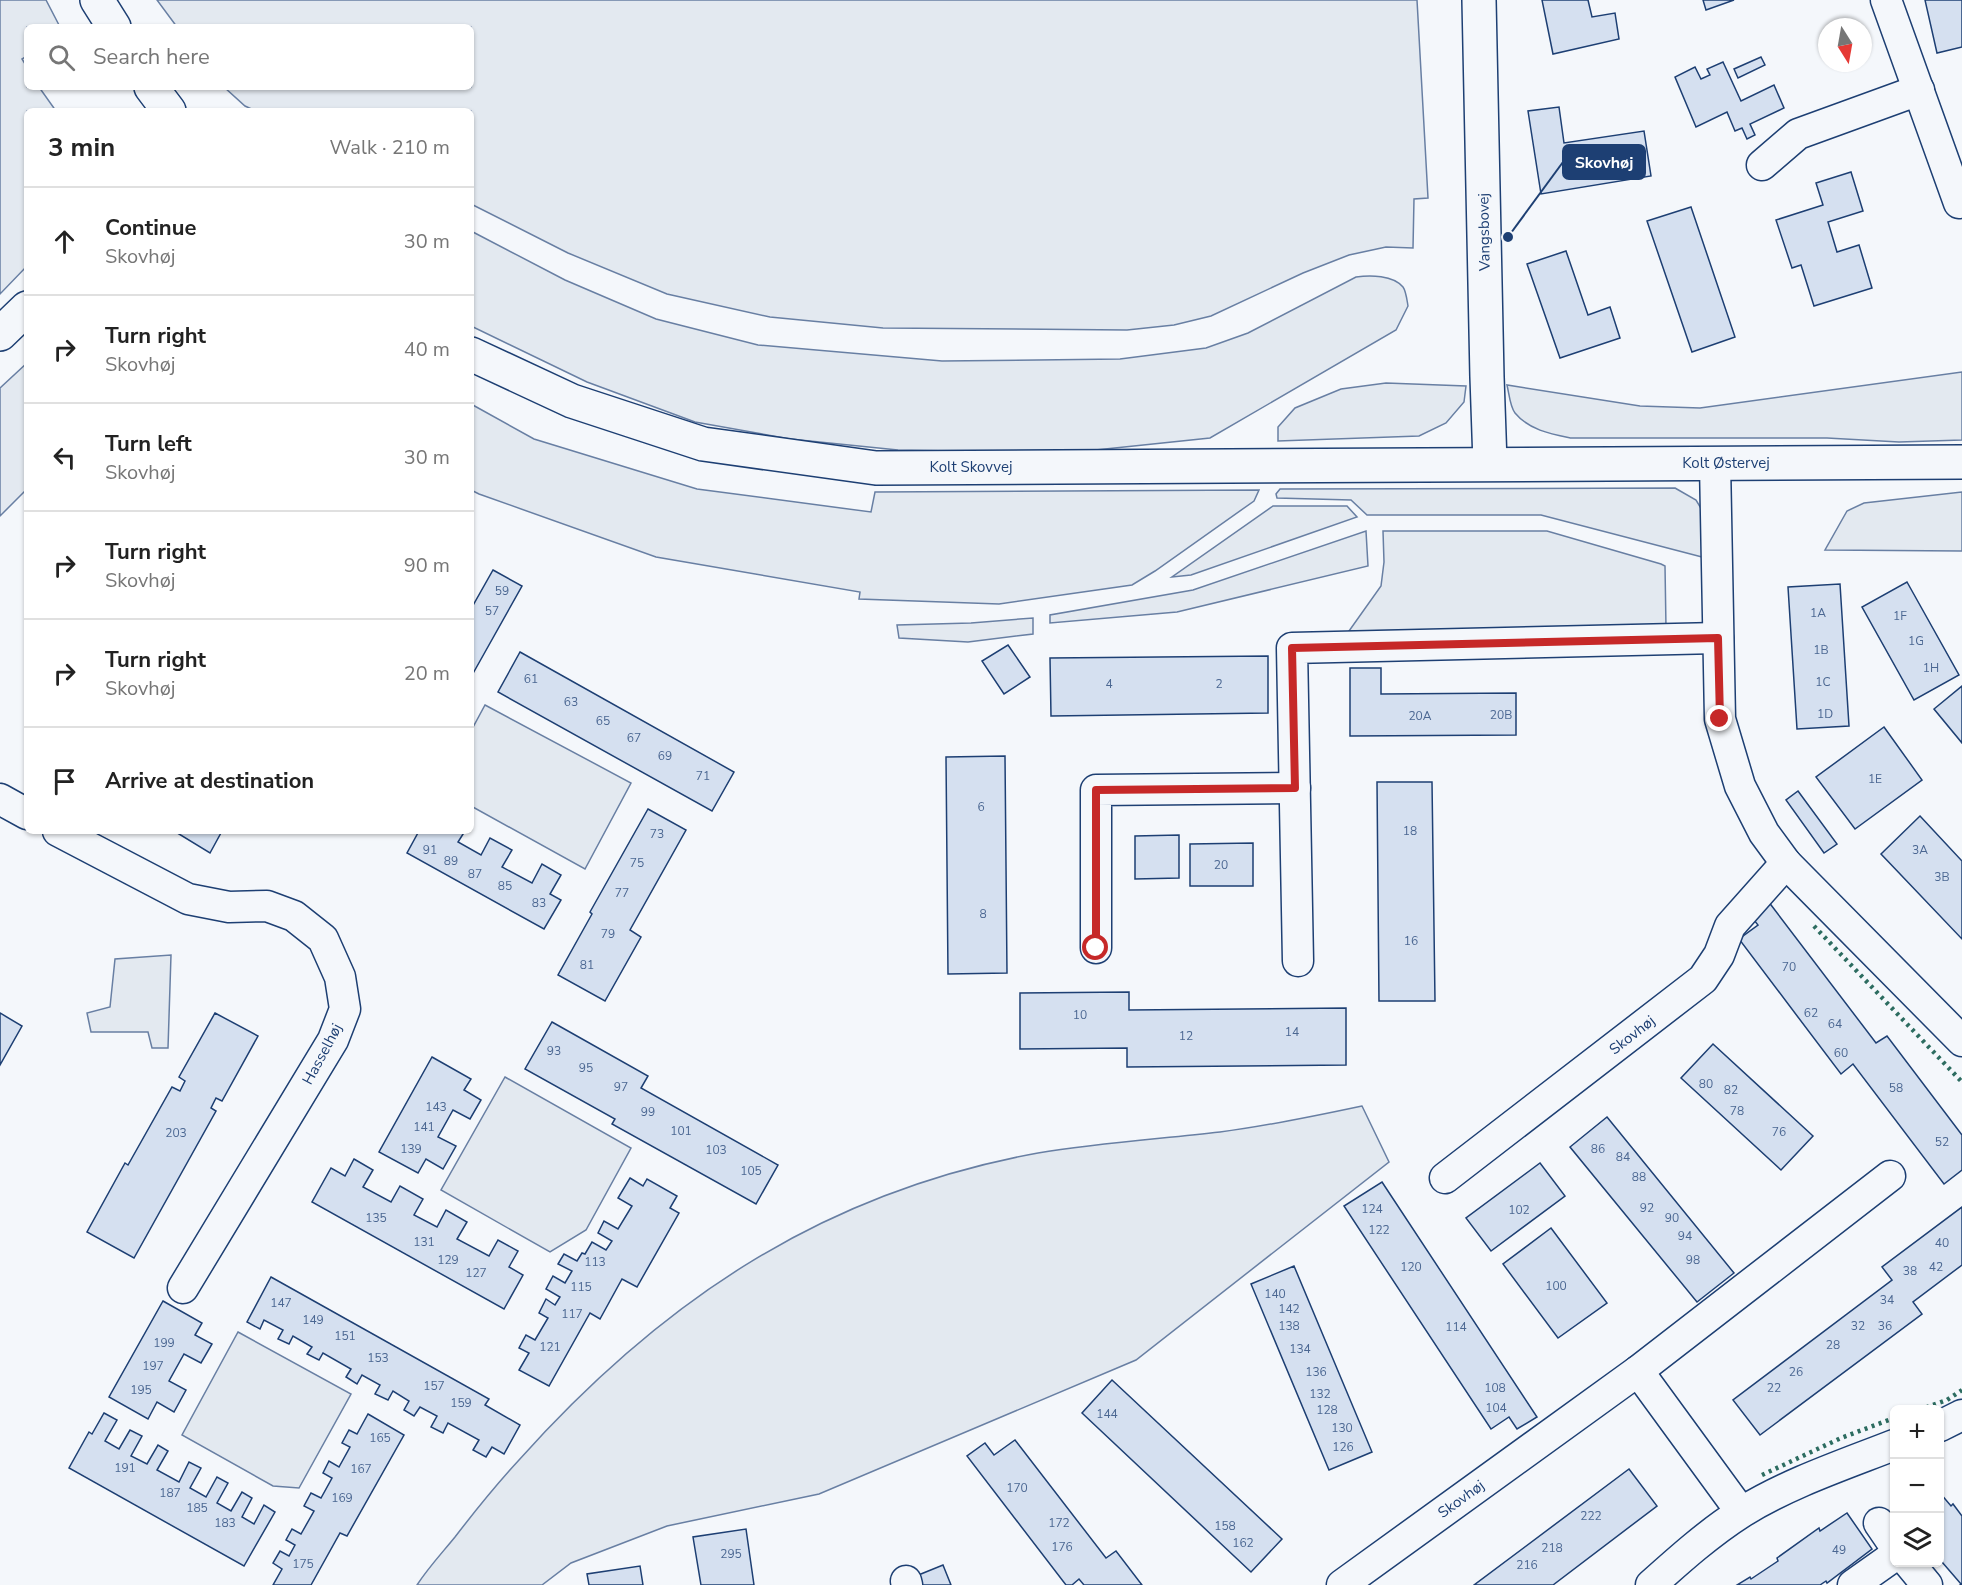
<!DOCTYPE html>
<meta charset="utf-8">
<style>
body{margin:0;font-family:"Nunito Sans",sans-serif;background:#f2f2f2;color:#222}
.controls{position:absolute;right:18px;bottom:18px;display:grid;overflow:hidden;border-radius:9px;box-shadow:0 2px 4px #0004}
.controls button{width:54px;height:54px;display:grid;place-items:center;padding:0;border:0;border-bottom:2px solid #e0e0e0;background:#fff;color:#222;font:30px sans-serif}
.compass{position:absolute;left:1818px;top:18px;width:54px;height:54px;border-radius:50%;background:#fff;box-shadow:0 2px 4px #0004;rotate:169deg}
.stop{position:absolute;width:18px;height:18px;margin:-14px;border:4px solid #c62828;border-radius:50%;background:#fff}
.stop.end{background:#c62828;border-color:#fff;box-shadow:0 2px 6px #0008}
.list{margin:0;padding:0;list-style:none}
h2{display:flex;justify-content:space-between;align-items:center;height:78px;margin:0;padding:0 24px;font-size:26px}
h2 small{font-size:20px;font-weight:400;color:#767676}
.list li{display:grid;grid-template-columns:39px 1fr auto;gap:18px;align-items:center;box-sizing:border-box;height:108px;padding:0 24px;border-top:2px solid #e0e0e0}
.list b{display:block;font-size:22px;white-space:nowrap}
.list p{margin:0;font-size:20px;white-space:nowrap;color:#767676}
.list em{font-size:20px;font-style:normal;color:#767676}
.icon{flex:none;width:33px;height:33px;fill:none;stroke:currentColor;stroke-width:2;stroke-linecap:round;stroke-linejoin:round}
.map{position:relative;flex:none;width:1962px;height:1585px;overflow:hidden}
.search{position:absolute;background:#fff;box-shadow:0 2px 4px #0004;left:24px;top:24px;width:450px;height:66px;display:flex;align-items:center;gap:15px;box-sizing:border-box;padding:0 21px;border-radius:9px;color:#767676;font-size:22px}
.panel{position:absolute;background:#fff;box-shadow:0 2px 4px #0004;left:24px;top:108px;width:450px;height:726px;border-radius:9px}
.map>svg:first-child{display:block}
</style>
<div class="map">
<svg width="1962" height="1585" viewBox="0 0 1962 1585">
<rect width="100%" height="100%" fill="#f4f7fb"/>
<g fill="#e3e9f0" stroke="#687fa3" stroke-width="1.5">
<polygon points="0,0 46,0 60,27 27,27 27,56 22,59 27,67 27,87 39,87 56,111 27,111 27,266 0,294"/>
<polygon points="157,0 1417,0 1428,198 1414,199 1413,248 1386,247 1349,255 1303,273 1211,316 1174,325 1127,330 883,328 770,317 667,294 568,253 471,204 471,111 256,111 245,106 224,87 471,87 471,27 177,27"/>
<path d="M 471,231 L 565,280 L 656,319 L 758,345 L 942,361 L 1120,359 L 1206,348 L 1248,333 L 1356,277 C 1370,275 1393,275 1403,287 C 1406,291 1407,300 1408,306 L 1396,330 L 1210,438 L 1067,453 L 898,450 L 790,439 L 695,422 L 587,382 L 471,326 Z"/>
<polygon points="27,363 27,489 0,516 0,388"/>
<path d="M 1962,372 L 1962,440 L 1899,442 L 1827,438 L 1571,438 C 1551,434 1529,430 1515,413 C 1510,407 1509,393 1507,385 L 1640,406 L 1700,408 Z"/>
<polygon points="1386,383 1466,386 1464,402 1446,423 1419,436 1278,441 1278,427 1295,408 1341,389"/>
<polygon points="471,404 534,439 697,489 871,512 875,492 1259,490 1254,501 1155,571 1132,585 999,604 859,599 860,592 656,557 479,494 471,490"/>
<polygon points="1675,488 1696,500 1702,510 1702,557 1541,515 1367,515 1351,500 1277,498 1276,494 1280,489"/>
<polygon points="1962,492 1962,551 1825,550 1847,511 1864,503"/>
<polygon points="1273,506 1347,506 1357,517 1191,575 1172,577"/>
<polygon points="1366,531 1368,566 1177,612 1050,623 1050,615 1193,590"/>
<polygon points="1383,531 1547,531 1661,564 1665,566 1666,628 1349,631 1381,586 1384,562"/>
<polygon points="1033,618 1033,634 968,642 899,638 897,625 971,623"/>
<polygon points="485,705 631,783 585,869 471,806 471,731"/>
<polygon points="171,955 168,1048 152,1048 148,1032 91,1032 87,1013 110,1007 115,959"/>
<polygon points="505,1077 631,1148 586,1230 550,1252 441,1190"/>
<path d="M 1362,1106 L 1389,1162 L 1136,1360 L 819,1494 L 667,1526 L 571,1563 L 542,1585 L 417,1585 C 428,1568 442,1553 455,1537 C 475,1511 496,1485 519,1460 C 662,1300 824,1192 1038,1153 C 1098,1143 1159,1139 1220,1132 C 1268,1126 1315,1116 1362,1106 Z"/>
<polygon points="238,1332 351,1394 299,1488 273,1486 182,1435"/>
</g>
<g fill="#d5e0f0" stroke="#1d3f73" stroke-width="1.5">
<polygon points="1542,0 1588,0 1592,17 1615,13 1619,39 1553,54"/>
<polygon points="1703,0 1734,0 1706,10"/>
<polygon points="1925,0 1962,0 1962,47 1937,53"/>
<polygon points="1761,57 1765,65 1738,78 1734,69"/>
<polygon points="1723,62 1741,101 1774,85 1784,108 1750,124 1755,135 1747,139 1742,128 1735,131 1727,112 1696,127 1675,77 1695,67 1701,79 1710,75 1707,69"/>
<polygon points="1559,107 1564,143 1644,131 1651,176 1541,194 1528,111"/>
<polygon points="1851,172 1863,211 1828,222 1837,252 1859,245 1872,288 1814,306 1801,265 1792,268 1776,220 1823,205 1816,183"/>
<polygon points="1691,207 1735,337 1692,352 1647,221"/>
<polygon points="1566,251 1588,315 1610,307 1620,338 1560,358 1527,264"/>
<polygon points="493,570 522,586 471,677 471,609"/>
<polygon points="1907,582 1959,675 1914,700 1862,607"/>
<polygon points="1840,584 1849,726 1797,729 1788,587"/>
<polygon points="1008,645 1030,677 1004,694 982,661"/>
<polygon points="520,652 734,772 712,811 498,692"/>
<polygon points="1268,656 1268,713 1051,716 1050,658"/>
<polygon points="1350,668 1381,668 1381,694 1516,693 1516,735 1350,736"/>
<polygon points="1962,686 1962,743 1934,709"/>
<polygon points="1884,727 1922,780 1855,829 1816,777"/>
<polygon points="1005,756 1007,973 948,974 946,757"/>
<polygon points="1377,782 1432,782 1435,1001 1379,1001"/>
<polygon points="1798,791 1837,844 1824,853 1786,800"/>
<polygon points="648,809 686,830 630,930 641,937 605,1001 558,975 592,914 590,912"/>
<polygon points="1920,816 1962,861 1962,939 1881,854"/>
<polygon points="174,831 222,831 210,853"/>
<polygon points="419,831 465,831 458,842 481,855 490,838 512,850 502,867 532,883 542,864 561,875 550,894 561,900 544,929 407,853"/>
<polygon points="1179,835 1179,878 1135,879 1135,836"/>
<polygon points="1253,843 1253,886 1190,886 1190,844"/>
<polygon points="1768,901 1876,1043 1887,1036 1962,1135 1962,1170 1944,1184 1853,1064 1841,1074 1739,939 1758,925 1750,915"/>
<polygon points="1129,992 1129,1010 1346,1008 1346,1065 1127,1067 1127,1048 1020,1049 1020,993"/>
<polygon points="0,1013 22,1026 0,1065"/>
<polygon points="215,1013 258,1036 222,1101 216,1098 211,1108 216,1111 134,1258 87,1232 125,1163 128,1165 172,1087 180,1091 185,1081 179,1077"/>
<polygon points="552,1022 648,1076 641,1088 778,1165 756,1204 612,1124 615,1119 525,1069"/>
<polygon points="1713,1044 1813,1136 1781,1170 1681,1078"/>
<polygon points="432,1057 471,1079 464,1090 481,1100 470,1119 453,1110 438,1137 456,1146 443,1169 426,1159 418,1173 379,1152"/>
<polygon points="1607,1117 1734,1273 1697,1302 1570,1147"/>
<polygon points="354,1159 373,1170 363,1187 391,1202 400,1186 423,1199 414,1215 437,1227 446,1210 467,1222 457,1239 489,1256 498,1240 518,1251 509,1267 523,1275 504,1309 312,1202 331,1168 345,1176"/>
<polygon points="1540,1163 1565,1196 1491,1251 1466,1218"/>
<polygon points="630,1178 643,1186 647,1179 677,1196 670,1208 679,1213 637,1287 622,1279 600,1319 590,1313 549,1386 519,1370 529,1353 519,1348 526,1335 535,1340 548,1318 539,1313 546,1299 555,1305 560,1297 546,1289 553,1276 565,1283 572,1271 558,1264 564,1254 577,1261 582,1253 585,1254 592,1242 606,1250 612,1241 598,1233 604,1221 618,1229 632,1206 618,1198"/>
<polygon points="1382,1182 1537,1417 1517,1429 1509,1417 1491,1429 1344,1206"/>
<polygon points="1962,1207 1962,1265 1913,1302 1922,1314 1760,1435 1733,1400 1892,1280 1882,1267"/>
<polygon points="1551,1228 1607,1303 1558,1338 1503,1264"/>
<polygon points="1294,1266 1372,1452 1329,1470 1251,1284"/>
<polygon points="271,1277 489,1399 485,1405 520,1425 504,1454 492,1447 486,1457 473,1450 479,1440 448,1423 443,1433 431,1427 437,1416 420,1407 414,1416 404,1410 409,1401 393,1391 388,1400 375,1394 380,1385 362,1375 357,1384 346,1377 351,1369 323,1353 319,1360 307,1354 312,1347 293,1336 289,1344 278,1339 283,1330 264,1320 260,1329 247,1322"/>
<polygon points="163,1301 202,1323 195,1335 212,1344 201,1363 184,1354 169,1381 186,1390 174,1412 157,1402 148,1419 109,1397"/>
<polygon points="1112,1380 1282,1539 1251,1572 1082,1413"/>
<polygon points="104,1413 117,1420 105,1441 119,1449 130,1430 142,1436 131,1456 147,1464 158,1445 168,1451 157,1470 179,1482 189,1462 201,1468 190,1488 206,1497 217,1477 228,1483 217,1503 231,1511 242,1492 252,1498 242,1517 254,1524 264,1505 275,1512 244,1566 69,1468 89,1432 92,1434"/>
<polygon points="368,1414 404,1435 347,1536 340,1533 311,1585 273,1585 282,1569 273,1563 280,1551 289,1556 295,1545 286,1540 292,1529 301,1534 314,1511 304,1506 311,1493 321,1498 332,1478 323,1473 329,1461 339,1467 350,1447 342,1443 349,1430 357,1434"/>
<polygon points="1015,1440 1106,1558 1116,1551 1142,1585 1084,1585 1079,1579 1072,1585 1066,1585 967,1456 985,1443 994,1455"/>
<polygon points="1629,1469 1657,1506 1553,1585 1474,1585"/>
<polygon points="1940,1493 1951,1506 1953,1504 1962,1516 1962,1585 1960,1585 1961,1584 1942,1562 1940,1562"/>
<polygon points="1847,1513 1872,1549 1827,1583 1826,1581 1820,1585 1737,1585 1750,1577 1751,1579 1778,1561 1777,1558 1819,1528 1820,1531"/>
<polygon points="746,1529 754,1585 701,1585 693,1537"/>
<polygon points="943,1565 951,1585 920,1585 916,1576"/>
<polygon points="640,1566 643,1585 589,1585 587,1574"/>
</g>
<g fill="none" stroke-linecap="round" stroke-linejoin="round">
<defs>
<g id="street">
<polyline points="1886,0 1959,203"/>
<polyline points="1762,165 1798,134 1919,90"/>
<polyline points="1715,463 1720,719 1740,786 1764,833 1786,863 1962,1041"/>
<polyline points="0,799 27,814"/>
<polyline points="58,831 188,899 229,907 267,906 294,916 323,939 340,977 345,1009 333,1040 183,1288"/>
<polyline points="1096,948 1096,790 1295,788"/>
<polyline points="1298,961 1292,648 1718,638"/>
<polyline points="1445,1178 1703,979 1719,955 1730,926 1786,863"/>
<polyline points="1638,1371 1741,1512"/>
<polyline points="1940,1426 1962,1415"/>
<polyline points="1879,1523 1894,1545"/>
<polyline points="1908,1562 1927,1585"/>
<polyline points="906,1581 907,1585"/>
<polyline points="1342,1585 1638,1371 1890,1176"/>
<path d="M 1651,1585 C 1680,1559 1709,1533 1742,1512 C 1789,1483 1843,1465 1894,1445"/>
<polyline points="1853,1585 1894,1556"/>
</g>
<g id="secondary">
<polyline points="97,0 114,27"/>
<polyline points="1479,0 1487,377 1490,463"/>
<polyline points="151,87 169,111"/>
<polyline points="0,334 27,308"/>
<polyline points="471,354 572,401 703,444 876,468 1962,462"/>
</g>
</defs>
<use href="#street" stroke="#1d3f73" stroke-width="33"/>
<use href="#secondary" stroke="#1d3f73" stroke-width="36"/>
<use href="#street" stroke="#f4f7fb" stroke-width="30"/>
<use href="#secondary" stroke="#f4f7fb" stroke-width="33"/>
<g stroke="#2c6c60" stroke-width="4.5" stroke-dasharray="3 4.5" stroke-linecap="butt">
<polyline points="1814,926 1962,1082"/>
<polyline points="1919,1410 1947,1400 1962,1390"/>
<polyline points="1762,1475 1841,1438 1894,1418"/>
</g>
</g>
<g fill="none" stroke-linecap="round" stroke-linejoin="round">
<polyline stroke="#c62828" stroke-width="8" points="1096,948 1096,790 1295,788 1292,648 1718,638 1720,719"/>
</g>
<g text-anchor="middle" stroke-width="4.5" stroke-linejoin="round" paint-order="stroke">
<g font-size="12" fill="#4b6792">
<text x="502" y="595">59</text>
<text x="492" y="615">57</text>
<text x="1818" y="617">1A</text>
<text x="1900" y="620">1F</text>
<text x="1916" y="645">1G</text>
<text x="1821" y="654">1B</text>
<text x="1931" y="672">1H</text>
<text x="531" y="683">61</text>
<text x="1823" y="686">1C</text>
<text x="1109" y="688">4</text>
<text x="1219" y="688">2</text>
<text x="571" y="706">63</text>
<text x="1825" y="718">1D</text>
<text x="1501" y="719">20B</text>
<text x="1420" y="720">20A</text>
<text x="603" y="725">65</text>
<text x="634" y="742">67</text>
<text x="665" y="760">69</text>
<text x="703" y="780">71</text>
<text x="1875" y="783">1E</text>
<text x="981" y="811">6</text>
<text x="1410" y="835">18</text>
<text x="657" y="838">73</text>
<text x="430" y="854">91</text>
<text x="1920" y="854">3A</text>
<text x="451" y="865">89</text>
<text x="637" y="867">75</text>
<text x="1221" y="869">20</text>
<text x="475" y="878">87</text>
<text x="1942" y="881">3B</text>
<text x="505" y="890">85</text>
<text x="622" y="897">77</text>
<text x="539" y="907">83</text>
<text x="983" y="918">8</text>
<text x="608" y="938">79</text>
<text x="1411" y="945">16</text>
<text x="587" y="969">81</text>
<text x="1789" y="971">70</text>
<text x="1811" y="1017">62</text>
<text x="1080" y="1019">10</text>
<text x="1835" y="1028">64</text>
<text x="1292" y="1036">14</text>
<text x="1186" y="1040">12</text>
<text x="554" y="1055">93</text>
<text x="1841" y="1057">60</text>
<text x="586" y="1072">95</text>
<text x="1706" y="1088">80</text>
<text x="621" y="1091">97</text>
<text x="1896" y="1092">58</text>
<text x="1731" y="1094">82</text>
<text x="436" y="1111">143</text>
<text x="1737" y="1115">78</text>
<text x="648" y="1116">99</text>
<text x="424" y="1131">141</text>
<text x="681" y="1135">101</text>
<text x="1779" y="1136">76</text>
<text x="176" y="1137">203</text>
<text x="1942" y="1146">52</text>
<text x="411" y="1153">139</text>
<text x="1598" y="1153">86</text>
<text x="716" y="1154">103</text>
<text x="1623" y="1161">84</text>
<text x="751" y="1175">105</text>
<text x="1639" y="1181">88</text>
<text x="1647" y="1212">92</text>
<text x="1372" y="1213">124</text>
<text x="1519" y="1214">102</text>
<text x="376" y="1222">135</text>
<text x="1672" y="1222">90</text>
<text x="1379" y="1234">122</text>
<text x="1685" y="1240">94</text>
<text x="424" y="1246">131</text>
<text x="1942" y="1247">40</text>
<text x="448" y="1264">129</text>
<text x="1693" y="1264">98</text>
<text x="595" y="1266">113</text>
<text x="1411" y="1271">120</text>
<text x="1936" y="1271">42</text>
<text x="1910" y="1275">38</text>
<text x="476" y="1277">127</text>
<text x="1556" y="1290">100</text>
<text x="581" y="1291">115</text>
<text x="1275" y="1298">140</text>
<text x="1887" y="1304">34</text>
<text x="281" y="1307">147</text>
<text x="1289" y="1313">142</text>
<text x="572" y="1318">117</text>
<text x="313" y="1324">149</text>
<text x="1289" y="1330">138</text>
<text x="1858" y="1330">32</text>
<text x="1885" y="1330">36</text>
<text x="1456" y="1331">114</text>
<text x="345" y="1340">151</text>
<text x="164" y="1347">199</text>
<text x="1833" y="1349">28</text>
<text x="550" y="1351">121</text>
<text x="1300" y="1353">134</text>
<text x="378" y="1362">153</text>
<text x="153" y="1370">197</text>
<text x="1316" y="1376">136</text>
<text x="1796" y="1376">26</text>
<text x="434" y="1390">157</text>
<text x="1495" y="1392">108</text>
<text x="1774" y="1392">22</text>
<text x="141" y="1394">195</text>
<text x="1320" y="1398">132</text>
<text x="461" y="1407">159</text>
<text x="1496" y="1412">104</text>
<text x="1327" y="1414">128</text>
<text x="1107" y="1418">144</text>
<text x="1342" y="1432">130</text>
<text x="380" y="1442">165</text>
<text x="1343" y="1451">126</text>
<text x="125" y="1472">191</text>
<text x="361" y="1473">167</text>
<text x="1017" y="1492">170</text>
<text x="170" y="1497">187</text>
<text x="342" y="1502">169</text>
<text x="197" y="1512">185</text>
<text x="1591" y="1520">222</text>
<text x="225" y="1527">183</text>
<text x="1059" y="1527">172</text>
<text x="1225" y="1530">158</text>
<text x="1243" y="1547">162</text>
<text x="1062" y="1551">176</text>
<text x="1552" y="1552">218</text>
<text x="1839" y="1554">49</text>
<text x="731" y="1558">295</text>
<text x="303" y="1568">175</text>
<text x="1527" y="1569">216</text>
</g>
<g font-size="15" fill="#1d3f73" stroke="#f4f7fb">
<text transform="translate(1484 232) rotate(-91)" y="5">Vangsbovej</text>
<text x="1726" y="468">Kolt Østervej</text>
<text x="971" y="472">Kolt Skovvej</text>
<text transform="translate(1632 1035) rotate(-38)" y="5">Skovhøj</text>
<text transform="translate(322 1054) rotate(-62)" y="5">Hasselhøj</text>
<text transform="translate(1461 1499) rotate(-36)" y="5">Skovhøj</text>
</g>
</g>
<path fill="none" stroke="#1d3f73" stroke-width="2" d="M1508 237L1563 162"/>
<circle fill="#1d3f73" stroke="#f4f7fb" stroke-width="2" cx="1508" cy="237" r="6"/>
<rect fill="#1d3f73" stroke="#1d3f73" stroke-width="2" x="1563" y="145" width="82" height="34" rx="6"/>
<g font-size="16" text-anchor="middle" font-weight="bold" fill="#fff">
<text x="1604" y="168">Skovhøj</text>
</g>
</svg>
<div class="controls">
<button>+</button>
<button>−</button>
<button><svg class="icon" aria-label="layers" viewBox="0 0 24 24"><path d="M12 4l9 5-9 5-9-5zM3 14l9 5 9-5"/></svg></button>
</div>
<svg class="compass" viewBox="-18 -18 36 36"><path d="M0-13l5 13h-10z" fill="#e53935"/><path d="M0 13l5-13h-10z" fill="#767676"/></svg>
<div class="stop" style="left:1096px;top:948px"></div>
<div class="stop end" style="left:1720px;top:719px"></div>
<div class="search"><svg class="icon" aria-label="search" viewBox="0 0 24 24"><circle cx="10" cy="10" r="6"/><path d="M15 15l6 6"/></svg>Search here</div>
<section class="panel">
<h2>3 min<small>Walk · 210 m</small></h2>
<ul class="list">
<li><svg class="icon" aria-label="ahead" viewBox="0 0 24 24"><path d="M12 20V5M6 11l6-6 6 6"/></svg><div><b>Continue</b><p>Skovhøj</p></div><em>30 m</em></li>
<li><svg class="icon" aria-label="right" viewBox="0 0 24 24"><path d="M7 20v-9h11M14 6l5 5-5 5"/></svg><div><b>Turn right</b><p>Skovhøj</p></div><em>40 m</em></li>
<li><svg class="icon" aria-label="left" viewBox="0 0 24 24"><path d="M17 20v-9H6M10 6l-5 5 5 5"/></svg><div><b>Turn left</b><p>Skovhøj</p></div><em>30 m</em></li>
<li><svg class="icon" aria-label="right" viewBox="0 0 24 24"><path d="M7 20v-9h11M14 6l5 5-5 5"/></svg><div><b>Turn right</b><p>Skovhøj</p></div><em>90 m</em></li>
<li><svg class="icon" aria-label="right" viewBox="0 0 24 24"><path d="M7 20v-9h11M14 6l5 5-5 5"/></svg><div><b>Turn right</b><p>Skovhøj</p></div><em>20 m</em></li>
<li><svg class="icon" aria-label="arrive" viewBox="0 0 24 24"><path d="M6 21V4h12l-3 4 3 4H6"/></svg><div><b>Arrive at destination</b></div></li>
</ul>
</section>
</div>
